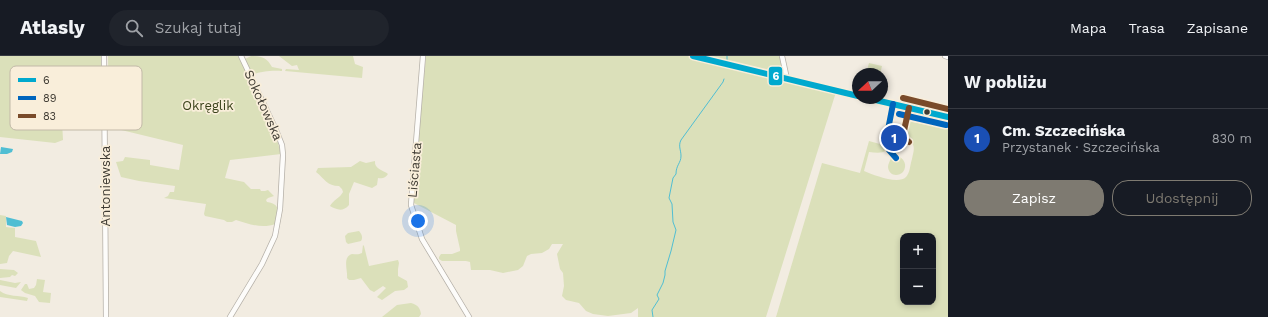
<!DOCTYPE html>
<html lang="pl">
<meta charset="utf-8">
<style>
body{margin:0;font-family:"Work Sans",sans-serif;background:#20242c;color:#f1f3f6}
.controls{position:absolute;right:12px;bottom:12px;display:grid;overflow:hidden;border-radius:8px;box-shadow:0 2px 6px #0003}
.controls button{width:36px;height:36px;display:grid;place-items:center;padding:0;border:0;border-bottom:1px solid #363941;background:#171b24;color:#f1f3f6;font:20px sans-serif}
.compass{position:absolute;left:852px;top:12px;width:36px;height:36px;border-radius:50%;background:#171b24;box-shadow:0 2px 6px #0003;rotate:248deg}
.you{position:absolute;left:418px;top:165px;width:14px;height:14px;margin:-10px;border:3px solid #fff;border-radius:50%;background:#1a73e8;box-shadow:0 0 0 6px #1a73e833}
.badge{display:grid;place-items:center;width:26px;height:26px;border-radius:50%;background:#7e7a71;color:#fff;font-size:13px;font-weight:700}
.pin{position:absolute;translate:-50% -50%;border:2px solid #fff;box-shadow:0 1px 4px #0006}
.list{margin:0;padding:0;list-style:none}
h2{display:flex;justify-content:space-between;align-items:center;height:52px;margin:0;padding:0 16px;font-size:17px}
h2 small{font-size:13px;font-weight:400;color:#9ea1a6}
.list li{display:grid;grid-template-columns:26px 1fr auto;gap:12px;align-items:center;box-sizing:border-box;height:60px;padding:0 16px;border-top:1px solid #363941}
.list b{display:block;font-size:15px;white-space:nowrap}
.list p{margin:0;font-size:13px;white-space:nowrap;color:#9ea1a6}
.list em{font-size:13px;font-style:normal;color:#9ea1a6}
.actions{display:flex;gap:8px;padding:12px 16px}
.actions a{flex:1;padding:9px 0;border:1px solid #7e7a71;border-radius:16px;text-align:center;font-size:14px;color:#7e7a71}
.actions .main{background:#7e7a71;color:#fff}
.icon{flex:none;width:22px;height:22px;fill:none;stroke:currentColor;stroke-width:2;stroke-linecap:round;stroke-linejoin:round}
.map{position:relative;flex:none;width:948px;height:261px;overflow:hidden}
header{display:flex;align-items:center;gap:24px;box-sizing:border-box;height:56px;padding:0 20px;background:#171b24;border-bottom:1px solid #363941}
header strong{font-size:19px}
nav{display:flex;gap:22px;margin-inline-start:auto;font-size:14px}
.search{width:280px;height:36px;background:#20242c;display:flex;align-items:center;gap:10px;box-sizing:border-box;padding:0 14px;border-radius:22px;color:#9ea1a6;font-size:15px}
main{display:flex}
aside{flex:1;background:#171b24}
.map>svg:first-child{display:block}
</style>
<header>
<strong>Atlasly</strong>
<div class="search"><svg class="icon" aria-label="search" viewBox="0 0 24 24"><circle cx="10" cy="10" r="6"/><path d="M15 15l6 6"/></svg>Szukaj tutaj</div>
<nav><a>Mapa</a><a>Trasa</a><a>Zapisane</a></nav>
</header>
<main>
<div class="map">
<svg width="948" height="261" viewBox="0 0 948 261">
<rect width="100%" height="100%" fill="#f2ece1"/>
<g fill="#dbe0ba" fill-rule="evenodd">
<polygon points="0,0 102,0 101,71 62,65 63,84 55,87 0,81"/>
<path d="M 108,0 L 239,0 C 254,32 273,64 281,98 L 230,104 L 225,122 L 244,126 L 251,133 L 260,133 L 261,135 L 265,135 L 268,134 L 274,140 L 268,142 L 266,144 L 267,146 C 282,148 278,157 275,168 C 263,173 248,168 236,164 L 232,166 L 227,166 L 224,164 L 205,160 L 204,158 L 206,148 L 164,142 L 168,140 L 170,136 L 174,136 L 175,130 L 139,125 L 121,121 L 116,106 L 123,105 L 125,101 L 150,104 L 150,109 L 179,114 L 183,89 L 109,71 Z"/>
<path d="M 251,0 C 262,0 267,2 272,11 L 282,13 L 282,15 C 275,14 258,15 253,19 L 245,3 Z"/>
<polygon points="279,0 353,0 355,8 363,11 362,22 285,15 286,13 299,14 297,9 292,10"/>
<polygon points="426,0 781,0 786,24 836,36 766,261 638,261 638,252 631,257 608,260 593,258 586,255 579,247 566,244 562,240 564,230 563,217 560,213 557,198 563,188 552,188 549,193 542,197 531,198 527,200 523,210 518,214 503,217 490,214 471,214 470,206 466,205 442,205 439,203 439,201 441,198 452,198 460,195 460,193 456,175 456,169 412,146"/>
<polygon points="869,7 882,10 880,18 866,18"/>
<path d="M 907,65 L 948,73 L 948,261 L 776,261 L 822,107 L 860,117 L 869,85 L 887,90 L 889,85 C 889,99 879,97 869,96 L 864,115 C 874,119 898,129 906,121 C 910,117 910,109 912,103 C 913,97 916,91 911,86 L 913,84 L 904,75 ZM 903,180 L 933,180 L 933,246 L 903,246 Z"/>
<path d="M 896,99 C 904,102 908,109 903,116 C 898,121 889,120 888,111 C 888,108 890,105 891,102 Z"/>
<path d="M 360,105 L 366,107 L 375,105 C 374,113 383,114 388,118 C 385,122 383,123 378,122 L 377,129 L 372,132 L 354,126 L 349,138 L 349,149 C 343,156 337,154 330,150 C 333,144 340,142 343,136 L 342,133 L 339,130 C 327,130 325,123 316,116 L 318,112 L 351,111 Z"/>
<polygon points="0,159 6,160 6,171 15,172 15,181 36,185 41,201 13,195 9,200 7,207 0,208"/>
<path d="M 359,175 C 362,178 363,182 361,185 L 348,188 L 346,186 L 345,180 L 348,177 Z"/>
<path d="M 363,189 L 364,190 L 369,210 L 398,204 L 399,207 L 398,213 L 398,220 L 407,225 L 408,231 L 404,234 L 395,235 L 382,244 L 377,241 L 386,232 L 383,230 L 374,236 L 370,234 L 361,222 L 354,224 L 349,224 L 347,222 C 348,215 342,201 352,198 C 356,198 358,199 362,197 Z"/>
<polygon points="0,213 14,214 18,217 15,220 12,219 10,221 0,222"/>
<polygon points="37,223 45,224 43,236 51,237 50,247 39,246 35,240 25,237 21,234 25,228 27,228 29,233 34,232 36,229"/>
<polygon points="0,224 15,227 21,226 16,232 0,229"/>
<path d="M 0,235 C 8,241 19,239 28,242 L 27,245 L 0,241 Z"/>
<path d="M 411,247 C 418,249 420,252 421,258 L 419,261 L 382,261 L 397,249 Z"/>
</g>
<g fill="#50bed3">
<polygon points="1,91 13,93 12,96 7,98 0,98"/>
<polygon points="6,161 22,165 23,167 21,170 15,171 7,169"/>
</g>
<g fill="none" stroke-linecap="round" stroke-linejoin="round">
<g stroke="#50bed3" stroke-width="1">
<polyline points="727,4 727,0"/>
<path d="M 653,261 L 652,254 L 659,243 L 657,239 L 663,227 L 665,219 L 665,215 L 671,195 L 676,174 L 673,166 L 672,148 L 669,142 L 673,122 L 676,118 C 676,109 681,107 681,100 C 681,94 678,90 681,84 L 723,26 L 724,23"/>
</g>
<defs>
<g id="minor">
<polyline points="104,0 106,261"/>
<polyline points="423,0 411,149 422,183 469,261"/>
<polyline points="782,0 787,23"/>
<polyline points="945,0 948,1"/>
<polyline points="230,261 262,208 275,180 280,153 283,99 282,89 276,74 241,0"/>
</g>
<g id="major">
<polyline points="693,0 858,40"/>
<polyline points="867,42 948,61"/>
</g>
</defs>
<use href="#minor" stroke="#b5b0a8" stroke-width="6"/>
<use href="#major" stroke="#b5b0a8" stroke-width="7"/>
<use href="#minor" stroke="#fdfcfa" stroke-width="4.5"/>
<use href="#major" stroke="#fdfcfa" stroke-width="5.5"/>
<defs>
<g id="bus-1">
<polyline points="693,0 858,40"/>
<polyline points="867,42 948,61"/>
</g>
<g id="bus-2">
<polyline points="893,48 886,84 889,94 896,102"/>
<polyline points="899,58 946,69"/>
</g>
<g id="bus-3">
<polyline points="903,42 948,53"/>
<polyline points="909,86 904,82 903,79 909,52"/>
</g>
</defs>
<use href="#bus-1" stroke="#f9eeda" stroke-width="9"/>
<use href="#bus-2" stroke="#f9eeda" stroke-width="9"/>
<use href="#bus-3" stroke="#f9eeda" stroke-width="9"/>
<use href="#bus-1" stroke="#00a9ce" stroke-width="6"/>
<use href="#bus-2" stroke="#0065bd" stroke-width="6"/>
<use href="#bus-3" stroke="#7a4b2a" stroke-width="6"/>
</g>
<circle fill="#403c34" stroke="#f9eeda" stroke-width="1.5" cx="927" cy="56" r="3.5"/>
<g text-anchor="middle" stroke-width="3.5" stroke-linejoin="round" paint-order="stroke">
<g font-size="13" fill="#3b431b" stroke="#f9eeda">
<text x="208" y="54">Okręglik</text>
</g>
<g font-size="13" fill="#403c34" stroke="#f9eeda">
<text transform="translate(264 49) rotate(66)" y="5">Sokołowska</text>
<text transform="translate(414 114) rotate(-85)" y="5">Liściasta</text>
<text transform="translate(105 130) rotate(-90)" y="5">Antoniewska</text>
</g>
</g>
<rect x="10" y="10" width="132" height="64" rx="6" fill="#f9eeda" stroke="#c2b9a8" stroke-width="1"/>
<rect x="18" y="22" width="18" height="4" fill="#00a9ce"/>
<rect x="18" y="40" width="18" height="4" fill="#0065bd"/>
<rect x="18" y="58" width="18" height="4" fill="#7a4b2a"/>
<g font-size="11" fill="#403c34">
<text x="43" y="28">6</text>
<text x="43" y="46">89</text>
<text x="43" y="64">83</text>
</g>
<rect stroke="#f9eeda" stroke-width="1.5" x="768" y="10" width="15" height="20" rx="4" fill="#00a9ce"/>
<g font-size="11" text-anchor="middle" font-weight="bold" fill="#fff">
<text x="776" y="24">6</text>
</g>
</svg>
<div class="controls">
<button>+</button>
<button>−</button>
</div>
<svg class="compass" viewBox="-18 -18 36 36"><path d="M0-13l5 13h-10z" fill="#e53935"/><path d="M0 13l5-13h-10z" fill="#9ea1a6"/></svg>
<div class="you"></div>
<div class="pin badge" style="left:894px;top:82px;background:#1a4fb4">1</div>
</div>
<aside>
<h2>W pobliżu<small></small></h2>
<ul class="list">
<li><span class="badge" style="background:#1a4fb4">1</span><div><b>Cm. Szczecińska</b><p>Przystanek · Szczecińska</p></div><em>830 m</em></li>
</ul>
<div class="actions"><a class="main">Zapisz</a><a>Udostępnij</a></div>
</aside>
</main>
